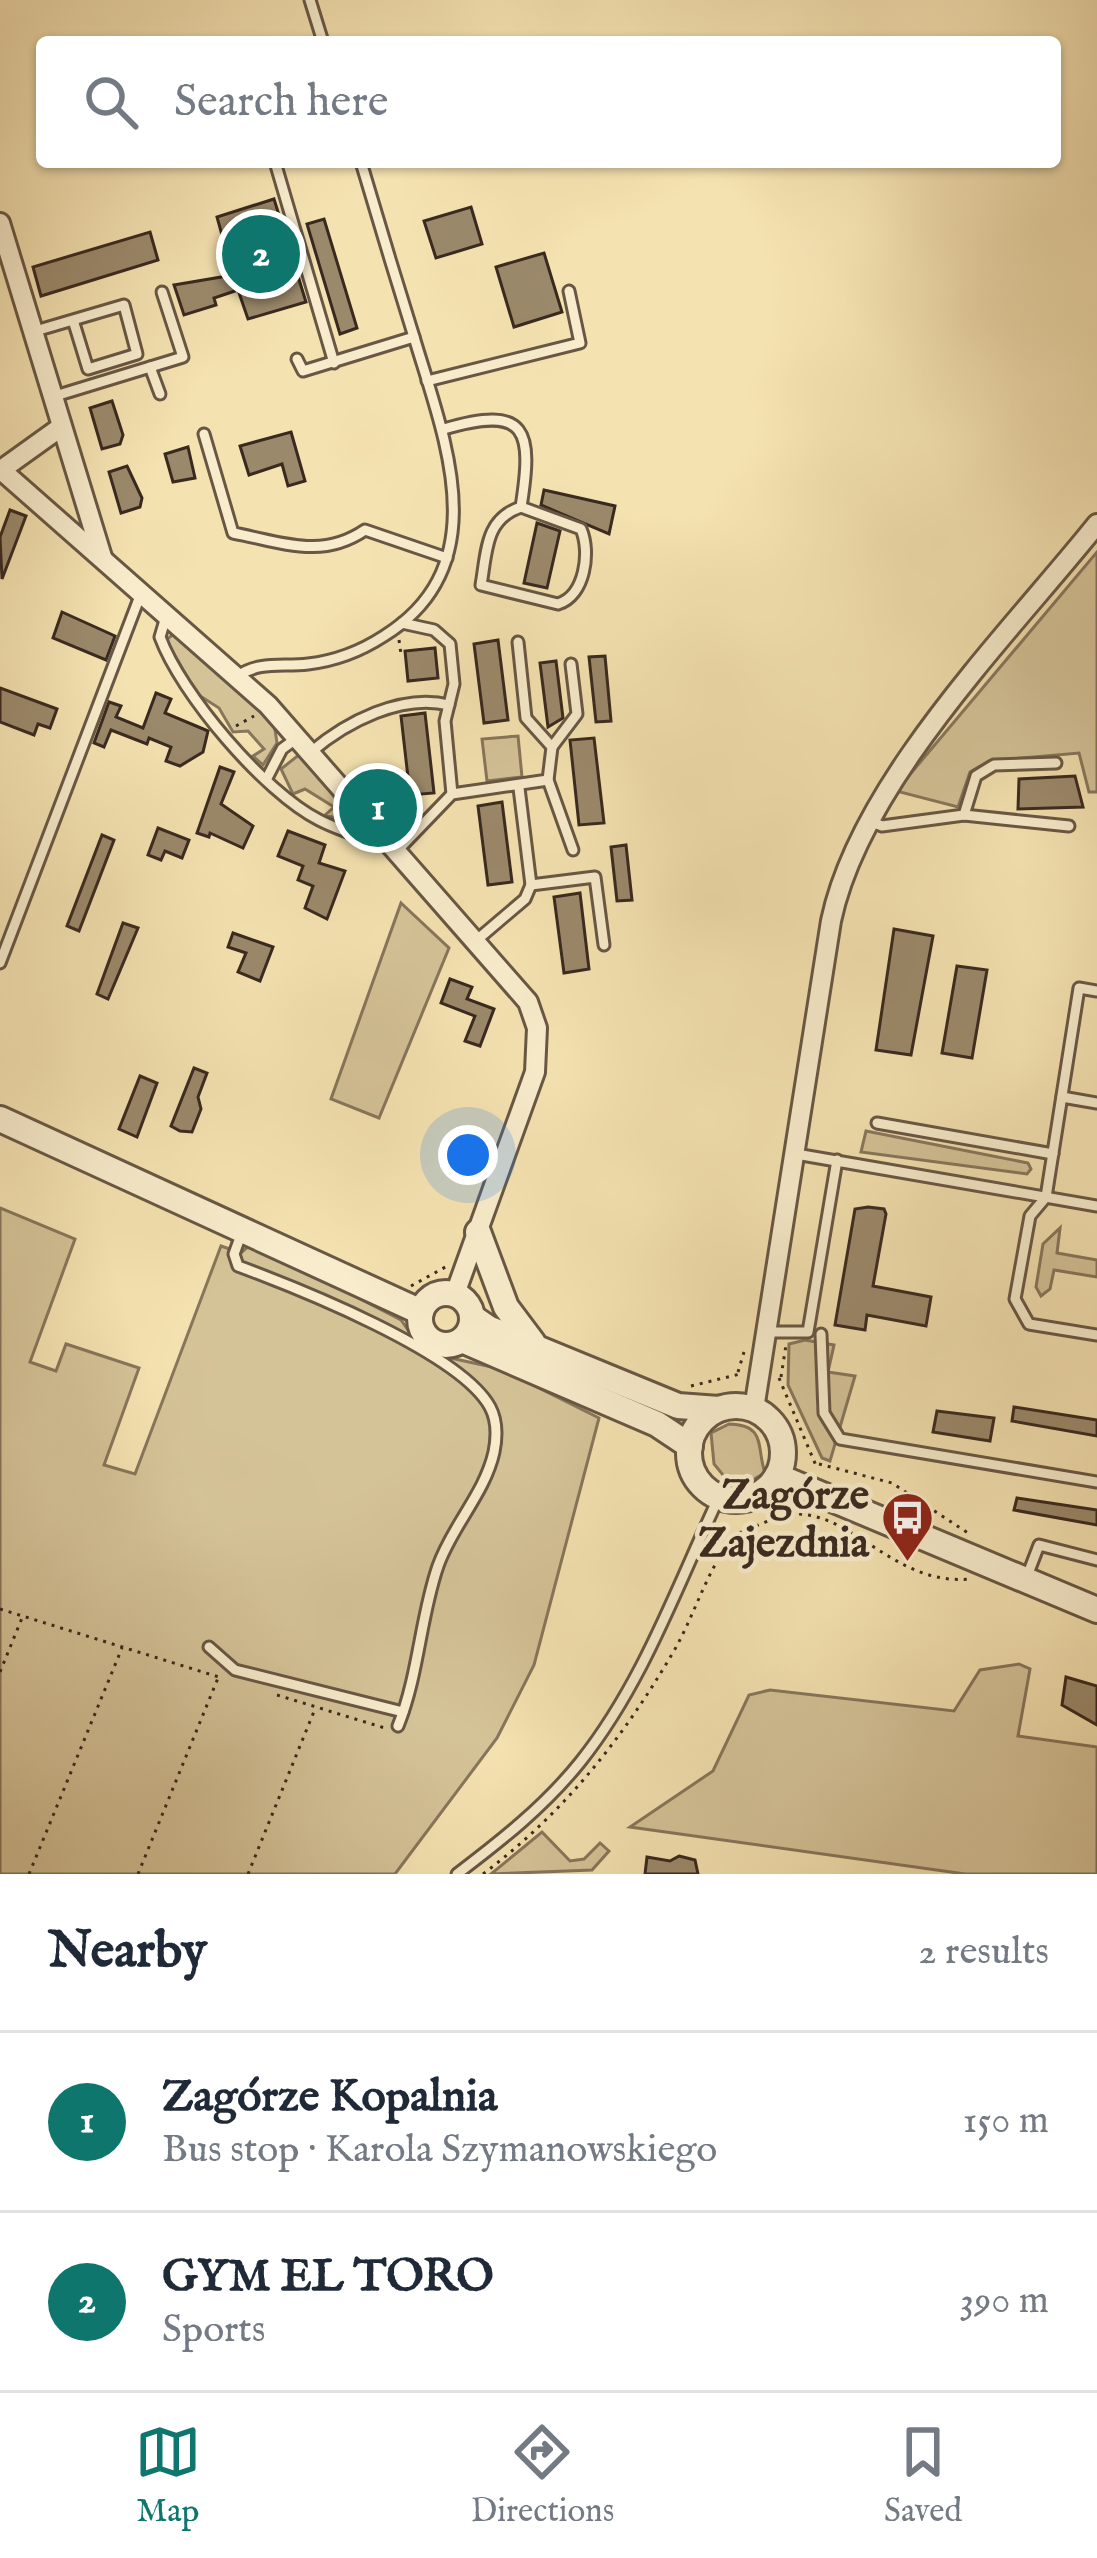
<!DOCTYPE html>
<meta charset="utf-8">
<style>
body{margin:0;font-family:"IM FELL English",serif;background:#f2f2f3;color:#1f2937}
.you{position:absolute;left:468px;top:1155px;width:42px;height:42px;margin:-30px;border:9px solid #fff;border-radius:50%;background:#1a73e8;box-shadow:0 0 0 18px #1a73e833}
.badge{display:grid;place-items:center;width:78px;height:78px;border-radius:50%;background:#0f766e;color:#fff;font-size:39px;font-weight:700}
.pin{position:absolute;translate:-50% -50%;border:6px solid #fff;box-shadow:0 3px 12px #0006}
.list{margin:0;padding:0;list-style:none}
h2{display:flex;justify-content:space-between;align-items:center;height:156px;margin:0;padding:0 48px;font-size:51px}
h2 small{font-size:39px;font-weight:400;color:#747a83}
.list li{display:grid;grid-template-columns:78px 1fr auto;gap:36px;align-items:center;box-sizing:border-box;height:180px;padding:0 48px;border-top:3px solid #e0e1e3}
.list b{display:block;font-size:45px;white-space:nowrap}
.list p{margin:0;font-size:39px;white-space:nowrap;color:#747a83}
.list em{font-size:39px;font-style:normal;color:#747a83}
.icon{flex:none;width:66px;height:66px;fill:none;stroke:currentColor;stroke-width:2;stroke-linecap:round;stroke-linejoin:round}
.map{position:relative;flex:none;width:1097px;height:1874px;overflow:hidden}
.search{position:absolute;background:#fff;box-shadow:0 3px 9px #0004;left:36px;right:36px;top:36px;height:132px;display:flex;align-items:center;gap:30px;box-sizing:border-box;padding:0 42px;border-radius:12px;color:#747a83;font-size:45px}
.sheet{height:516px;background:#fff}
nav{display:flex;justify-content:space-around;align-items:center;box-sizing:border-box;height:168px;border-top:3px solid #e0e1e3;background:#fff;font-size:33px;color:#747a83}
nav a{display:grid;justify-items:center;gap:6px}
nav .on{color:#0f766e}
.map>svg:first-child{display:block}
</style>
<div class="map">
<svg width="1097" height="1874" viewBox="0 0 1097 1874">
<rect width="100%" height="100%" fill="#f5e2b1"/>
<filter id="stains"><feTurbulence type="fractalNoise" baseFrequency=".00167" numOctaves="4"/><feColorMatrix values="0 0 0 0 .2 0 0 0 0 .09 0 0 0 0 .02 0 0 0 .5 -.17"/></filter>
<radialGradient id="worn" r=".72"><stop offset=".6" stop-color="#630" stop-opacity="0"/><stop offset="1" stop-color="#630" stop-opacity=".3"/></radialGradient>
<g fill="#d5c398" stroke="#87765c" stroke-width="3">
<polygon points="1097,552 1097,792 1089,792 1079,753 989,761 970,772 958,807 896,791"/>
<polygon points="175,633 274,723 277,743 263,765 253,756 264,749 248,731 233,732 219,708 197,694 166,640"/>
<polygon points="518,736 522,777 487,781 482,739"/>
<polygon points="300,754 354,814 352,819 324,816 334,807 305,789 293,794 281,769"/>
<polygon points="401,903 449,948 379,1118 331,1099"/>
<polygon points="866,1131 1028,1163 1031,1169 1027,1174 861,1152"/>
<polygon points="0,1208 75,1239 30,1362 56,1371 66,1344 139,1368 104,1465 135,1474 221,1246 241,1253 252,1243 401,1320 418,1344 437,1355 501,1369 599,1418 534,1665 497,1738 395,1874 0,1874"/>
<polygon points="1060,1228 1057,1253 1097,1260 1097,1277 1054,1270 1050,1289 1041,1296 1036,1287 1043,1244"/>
<polygon points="805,1340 834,1345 828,1372 855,1376 830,1461 822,1458 788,1385 789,1344"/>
<path d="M 729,1424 C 767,1425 756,1447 765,1473 L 747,1483 L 728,1481 L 714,1464 L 711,1433 Z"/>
<polygon points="1019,1664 1030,1669 1018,1736 1097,1747 1097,1874 965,1874 630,1827 713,1771 749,1695 770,1690 954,1711 980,1670"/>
<polygon points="542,1832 570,1861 584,1859 600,1843 609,1851 592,1870 491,1874"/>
</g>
<g fill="#9b896b" stroke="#39291f" stroke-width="3">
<polygon points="274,199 306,302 248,319 238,290 214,298 216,305 184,315 174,285 233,275 217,217"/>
<polygon points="471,207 482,244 436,258 424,221"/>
<polygon points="324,219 357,328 340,334 307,224"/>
<polygon points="150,232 158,260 41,296 33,267"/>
<polygon points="544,253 562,312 514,327 496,267"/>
<polygon points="112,401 123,435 120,444 102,449 90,408"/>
<polygon points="291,432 305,481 288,486 282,464 249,475 240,446"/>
<polygon points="188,447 195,478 173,482 165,454"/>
<polygon points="127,466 142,498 140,507 121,513 109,472"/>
<polygon points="544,490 615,506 609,534 541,505"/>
<polygon points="10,510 26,516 2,579 0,537"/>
<polygon points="537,523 560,531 547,588 524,583"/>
<polygon points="62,612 115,636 106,660 53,638"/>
<polygon points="498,640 508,720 484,723 474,644"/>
<polygon points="435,648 438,678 408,681 405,651"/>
<polygon points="605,656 611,721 596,722 589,657"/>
<polygon points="556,661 563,718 548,727 540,663"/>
<polygon points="0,688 57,709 50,728 38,724 34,735 0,722"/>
<polygon points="156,693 171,699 165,713 208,731 203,752 180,766 166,761 171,747 149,738 147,744 111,730 104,747 94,743 109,702 121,706 116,717 143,728"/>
<polygon points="425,713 434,793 410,795 401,716"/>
<polygon points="594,738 604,823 579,825 570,740"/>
<polygon points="220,767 234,772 221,804 253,826 243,848 210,833 209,837 197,833"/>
<polygon points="1075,776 1083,807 1018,809 1019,779"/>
<polygon points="502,802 512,882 488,885 478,806"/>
<polygon points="158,828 189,840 182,858 165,851 161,860 148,855"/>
<polygon points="288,831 325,845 319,863 345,871 327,919 305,908 313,886 298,880 303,866 278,856"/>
<polygon points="102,835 114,840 79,931 67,926"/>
<polygon points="626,845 632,900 617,901 611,847"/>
<polygon points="580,893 589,969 564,973 554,897"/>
<polygon points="123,923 138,928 108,999 97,994"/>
<polygon points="894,929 933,936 911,1055 876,1050"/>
<polygon points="233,933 273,947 260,981 238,972 246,953 228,947"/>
<polygon points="957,966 987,970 972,1058 942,1053"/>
<polygon points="450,979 472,987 467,999 494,1009 480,1046 465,1041 475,1016 441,1003"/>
<polygon points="194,1068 207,1073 198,1097 201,1109 192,1132 180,1131 171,1126"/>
<polygon points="140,1076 157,1083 137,1137 119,1129"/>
<polygon points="868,1207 884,1209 886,1214 873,1286 931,1297 926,1326 867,1315 865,1330 835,1325 855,1209"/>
<polygon points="1014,1407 1097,1420 1097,1436 1012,1421"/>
<polygon points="937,1411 994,1418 990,1441 933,1432"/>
<polygon points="1017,1498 1097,1510 1097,1525 1014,1510"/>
<polygon points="1066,1677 1097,1686 1097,1725 1062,1705"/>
<polygon points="679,1856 695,1860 698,1874 645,1874 647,1857 670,1861"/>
</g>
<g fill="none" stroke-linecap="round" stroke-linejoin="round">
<defs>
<g id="service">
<polyline points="310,0 323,42"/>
<polyline points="275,162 334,363"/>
<polyline points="32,332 124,305 137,354 88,369 73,320"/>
<polyline points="297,359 303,371 414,337"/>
<polyline points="150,367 160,394"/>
<polyline points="427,381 580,343 569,291"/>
<polyline points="52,397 183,357 162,292"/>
<path d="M 444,429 C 528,404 533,431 521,507 C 485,519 487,551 481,585 L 558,604 C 585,596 591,552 581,529 L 521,507"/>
<path d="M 204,434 L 233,533 C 282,542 321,560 365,530 L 447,558"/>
<path d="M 165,620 L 160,637 C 181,694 264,792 319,820 C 344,833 372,840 399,849 L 452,794 L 548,780 L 552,747 L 526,718 L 518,642"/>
<polyline points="402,623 434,630 450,644 454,684 445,721 452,794"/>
<path d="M 238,676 C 259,661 282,667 308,664 C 334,661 361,651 384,636 C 498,565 444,438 414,337 C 396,279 378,220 361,162"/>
<polyline points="552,747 577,714 571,664"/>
<path d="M 311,752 C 346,722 402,693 449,705"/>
<polyline points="267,778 282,749 297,738"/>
<polyline points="548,780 573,850"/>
<polyline points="519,788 531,885 595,877 604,945"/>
<polyline points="964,815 976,776 994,765 1056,763"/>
<polyline points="872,822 882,826 964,815 1069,826"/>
<polyline points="478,939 525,899 531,885"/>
<polyline points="0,963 140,596"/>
<polyline points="1097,991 1079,988 1046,1197 1030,1216 1015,1299 1029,1324 1097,1335"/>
<polyline points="1062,1097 1097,1103"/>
<polyline points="877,1123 1053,1154"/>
<polyline points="796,1154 1097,1206"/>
<path d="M 242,1232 L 234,1254 L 238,1266 C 297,1288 460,1352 490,1407 C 497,1420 497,1437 494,1452 C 485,1493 452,1526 438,1566 C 420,1618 419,1674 398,1726"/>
<polyline points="768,1332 808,1332 837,1160"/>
<polyline points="821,1334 824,1413 840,1439 1097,1482"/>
<polyline points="1026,1579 1039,1545 1097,1560"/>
<polyline points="209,1647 235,1670 403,1712"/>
<path d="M 457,1874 C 502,1840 546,1805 581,1761 C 643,1683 677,1586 719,1497"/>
</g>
<g id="minor">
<polyline points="0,223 102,557"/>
<polyline points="0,469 268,705 528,1002 537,1028 535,1072 455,1294"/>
<polyline points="1,470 61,427"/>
<path d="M 754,1409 L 831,921 C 860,782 1008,635 1097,524"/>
</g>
<g id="tertiary">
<polyline points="0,1119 421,1312"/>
<polyline points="478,1232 506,1307 533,1343"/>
<circle cx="446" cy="1319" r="26"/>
<polyline points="472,1317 488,1328 678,1406 719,1409"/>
<polyline points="462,1340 657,1424 690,1446"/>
<circle cx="736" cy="1453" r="47"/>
<polyline points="777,1476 1097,1610"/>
</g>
</defs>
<use href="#service" stroke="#685744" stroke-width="15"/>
<use href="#minor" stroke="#685744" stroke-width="24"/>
<use href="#tertiary" stroke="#685744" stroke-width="30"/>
<g stroke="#39291f" stroke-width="3" stroke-dasharray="3 6" stroke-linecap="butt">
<polyline points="399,640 401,654"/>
<polyline points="236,726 254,716"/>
<polyline points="411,1286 449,1265"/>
<polyline points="738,1372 744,1352"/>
<polyline points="781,1377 786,1345"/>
<polyline points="779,1378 817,1468"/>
<polyline points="691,1386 740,1374"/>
<polyline points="819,1464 892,1483 971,1535"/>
<polyline points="0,1609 222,1678"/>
<polyline points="0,1672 22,1618"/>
<polyline points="277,1695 388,1729"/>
<polyline points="29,1874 122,1648"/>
<polyline points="138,1874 218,1678"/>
<polyline points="248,1874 315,1709"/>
<path d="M 483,1874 C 565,1812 624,1737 675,1649 C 696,1612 708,1566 736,1534 C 754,1528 780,1513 799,1514 C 858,1517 896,1586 971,1579"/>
</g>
<use href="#service" stroke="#f8eccc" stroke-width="9"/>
<use href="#minor" stroke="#f8eccc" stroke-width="18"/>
<use href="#tertiary" stroke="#f8eccc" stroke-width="24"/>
</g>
<defs>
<symbol id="bus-pin" viewBox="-11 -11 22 30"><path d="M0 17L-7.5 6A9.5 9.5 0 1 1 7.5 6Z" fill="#8f2418" stroke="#f8eccc"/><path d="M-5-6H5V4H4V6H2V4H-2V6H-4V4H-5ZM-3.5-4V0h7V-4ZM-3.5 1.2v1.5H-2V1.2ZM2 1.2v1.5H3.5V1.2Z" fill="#fff"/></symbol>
</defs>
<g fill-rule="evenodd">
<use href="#bus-pin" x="878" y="1488" width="59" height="81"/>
</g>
<g text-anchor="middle" stroke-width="9" stroke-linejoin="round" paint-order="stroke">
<g font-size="42" font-weight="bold" fill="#39291f" stroke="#f8eccc" text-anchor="end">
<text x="869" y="1508">Zagórze<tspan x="869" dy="48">Zajezdnia</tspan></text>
</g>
</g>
<rect width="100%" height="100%" filter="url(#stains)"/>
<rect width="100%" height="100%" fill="url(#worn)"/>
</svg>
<div class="you"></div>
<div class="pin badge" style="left:378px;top:808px">1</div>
<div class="pin badge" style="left:261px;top:254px">2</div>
<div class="search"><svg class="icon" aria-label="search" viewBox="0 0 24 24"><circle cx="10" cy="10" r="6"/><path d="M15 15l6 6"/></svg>Search here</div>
</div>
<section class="sheet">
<h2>Nearby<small>2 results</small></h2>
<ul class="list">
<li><span class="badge">1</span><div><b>Zagórze Kopalnia</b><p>Bus stop · Karola Szymanowskiego</p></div><em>150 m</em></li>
<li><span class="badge">2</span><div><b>GYM EL TORO</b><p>Sports</p></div><em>390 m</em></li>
</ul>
</section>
<nav>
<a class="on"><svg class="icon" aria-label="map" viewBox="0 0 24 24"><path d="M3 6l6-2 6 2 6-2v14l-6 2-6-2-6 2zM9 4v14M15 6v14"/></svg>Map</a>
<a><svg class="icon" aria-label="directions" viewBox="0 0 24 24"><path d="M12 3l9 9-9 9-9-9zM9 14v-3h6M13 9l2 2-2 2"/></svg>Directions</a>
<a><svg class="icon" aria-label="saved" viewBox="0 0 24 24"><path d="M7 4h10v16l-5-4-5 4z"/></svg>Saved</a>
</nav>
